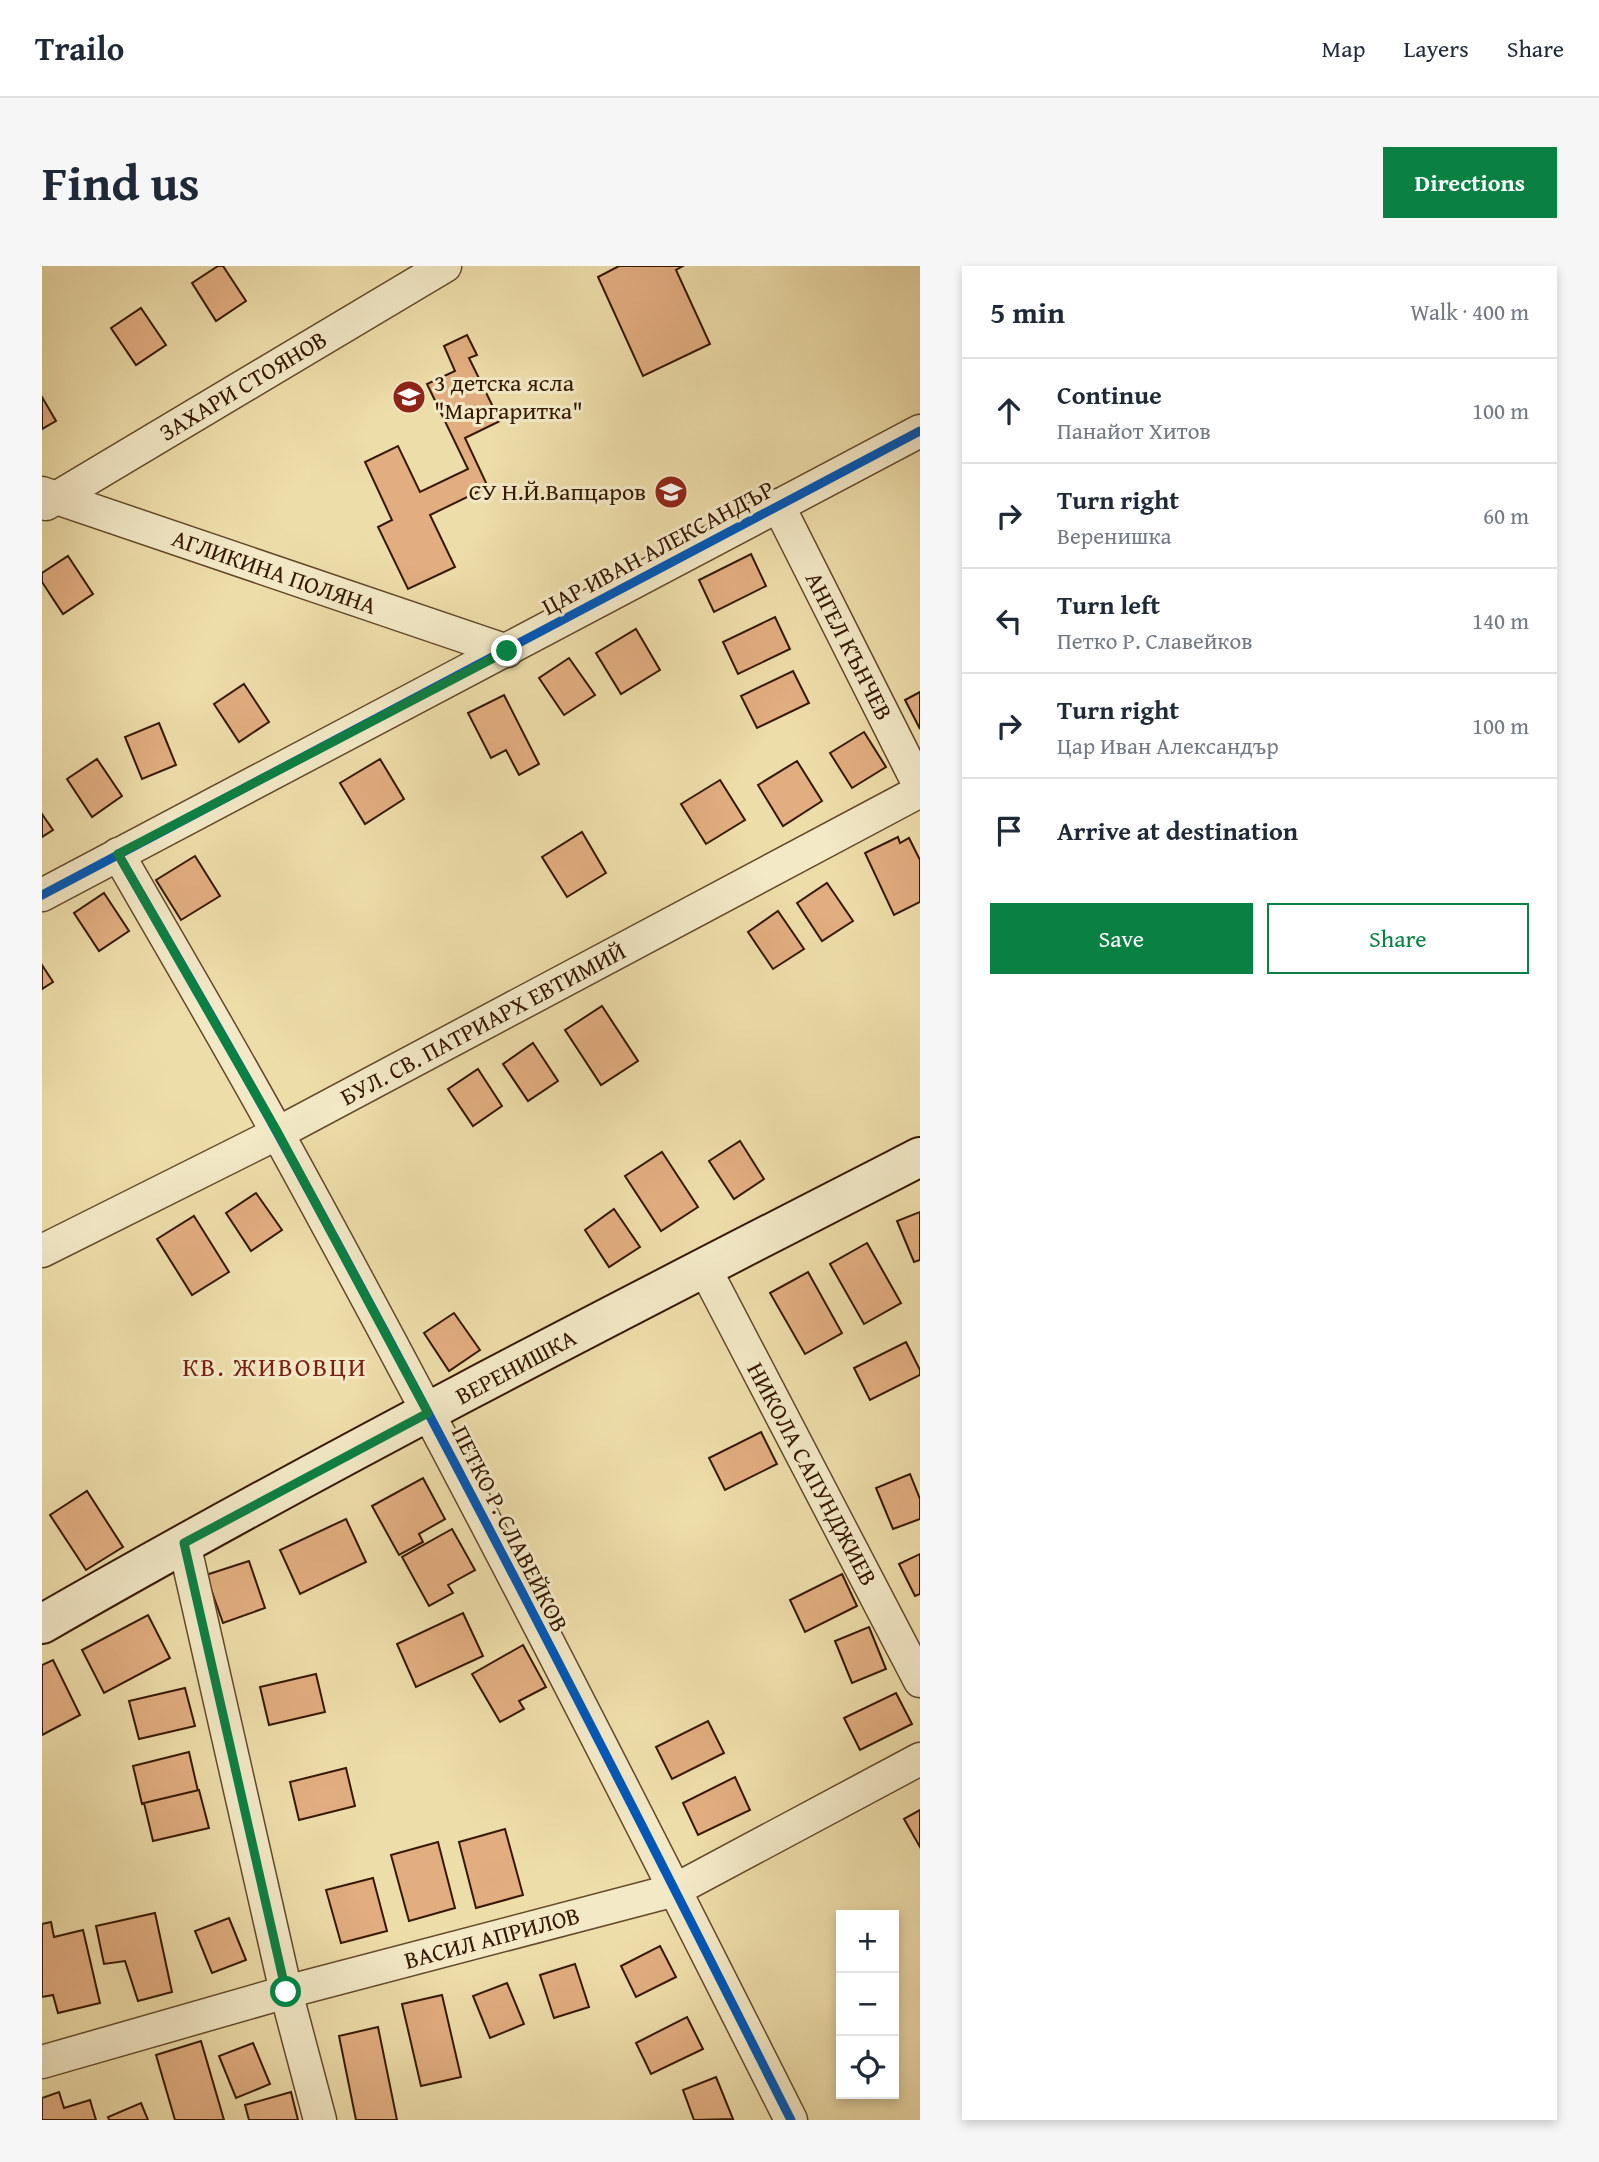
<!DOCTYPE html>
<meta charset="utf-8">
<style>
body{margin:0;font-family:"Gentium Book Plus",serif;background:#f6f6f7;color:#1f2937}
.controls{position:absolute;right:21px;bottom:21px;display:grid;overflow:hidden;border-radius:0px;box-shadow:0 4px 10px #0003}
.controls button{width:63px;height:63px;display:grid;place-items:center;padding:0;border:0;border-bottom:2px solid #e0e1e3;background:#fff;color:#1f2937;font:35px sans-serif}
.stop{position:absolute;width:21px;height:21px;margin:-16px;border:5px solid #0b8043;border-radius:50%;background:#fff}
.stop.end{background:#0b8043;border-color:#fff;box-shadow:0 2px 7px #0008}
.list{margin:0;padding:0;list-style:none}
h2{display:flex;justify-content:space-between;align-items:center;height:91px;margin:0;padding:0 28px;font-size:30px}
h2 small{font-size:23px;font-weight:400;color:#747a83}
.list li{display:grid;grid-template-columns:46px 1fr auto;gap:21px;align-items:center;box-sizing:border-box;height:105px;padding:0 28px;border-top:2px solid #e0e1e3}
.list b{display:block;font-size:26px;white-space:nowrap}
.list p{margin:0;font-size:23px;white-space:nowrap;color:#747a83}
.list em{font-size:23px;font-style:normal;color:#747a83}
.actions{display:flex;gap:14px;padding:21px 28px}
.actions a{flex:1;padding:16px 0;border:2px solid #0b8043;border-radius:0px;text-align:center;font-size:24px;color:#0b8043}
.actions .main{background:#0b8043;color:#fff}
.icon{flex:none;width:38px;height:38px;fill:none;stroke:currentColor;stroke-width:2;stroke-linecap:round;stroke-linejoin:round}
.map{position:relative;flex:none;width:878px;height:1854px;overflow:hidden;border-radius:0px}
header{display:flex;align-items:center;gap:42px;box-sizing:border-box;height:98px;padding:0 35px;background:#fff;border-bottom:2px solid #e0e1e3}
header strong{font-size:33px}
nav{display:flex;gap:38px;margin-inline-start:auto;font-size:24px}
.intro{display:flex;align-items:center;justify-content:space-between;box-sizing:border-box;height:168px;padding:0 42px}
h1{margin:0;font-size:49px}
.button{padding:18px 32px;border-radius:0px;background:#0b8043;color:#fff;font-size:24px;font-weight:700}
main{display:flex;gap:42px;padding:0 42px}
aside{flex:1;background:#fff;border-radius:0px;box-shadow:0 4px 10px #0003}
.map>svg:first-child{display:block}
</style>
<header>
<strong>Trailo</strong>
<nav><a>Map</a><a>Layers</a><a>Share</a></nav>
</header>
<div class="intro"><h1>Find us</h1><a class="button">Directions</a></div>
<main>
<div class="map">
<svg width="878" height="1854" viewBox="0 0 878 1854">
<rect width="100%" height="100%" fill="#eddda9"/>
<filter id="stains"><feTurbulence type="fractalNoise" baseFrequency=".00286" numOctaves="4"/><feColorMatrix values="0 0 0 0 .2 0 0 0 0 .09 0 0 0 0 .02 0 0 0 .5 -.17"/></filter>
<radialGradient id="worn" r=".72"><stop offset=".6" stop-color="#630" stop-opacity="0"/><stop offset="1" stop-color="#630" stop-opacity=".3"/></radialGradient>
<g fill="#e2ad7f" stroke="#361800" stroke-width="2">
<polygon points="176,0 181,0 204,35 174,55 150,17"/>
<polygon points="577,0 641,0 634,4 668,78 601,110 556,11"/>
<polygon points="99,42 124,79 94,99 69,62"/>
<polygon points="425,69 435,89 427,92 458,155 423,172 446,221 388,249 413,301 366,323 336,261 350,254 323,196 356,180 378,226 426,203 385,118 413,105 402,80"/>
<polygon points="0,131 14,155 0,163"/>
<polygon points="709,288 724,320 672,346 657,314"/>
<polygon points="26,290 51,328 21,348 0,316 0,307"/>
<polygon points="733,351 748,383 696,408 681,376"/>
<polygon points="594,363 618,404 579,428 554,387"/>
<polygon points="527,392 553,429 522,449 497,412"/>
<polygon points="751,405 767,437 715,462 699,430"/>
<polygon points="202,418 227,456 197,476 172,438"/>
<polygon points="878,426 878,463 863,434"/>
<polygon points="462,429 497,498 477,509 464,484 449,492 426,447"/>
<polygon points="117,457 134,499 100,513 83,471"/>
<polygon points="822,466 844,501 810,522 788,487"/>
<polygon points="55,493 80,530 50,551 25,513"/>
<polygon points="338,493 362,533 323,558 298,517"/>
<polygon points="755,495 780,535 741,560 716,519"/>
<polygon points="678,514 703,554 664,578 639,538"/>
<polygon points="0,548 11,564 0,571"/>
<polygon points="540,566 564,607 525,631 500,591"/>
<polygon points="856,571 858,577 867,572 878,594 878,636 852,649 823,587"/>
<polygon points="153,590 178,630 139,654 114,614"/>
<polygon points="785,617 811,655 780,675 755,637"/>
<polygon points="62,627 87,665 57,685 32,647"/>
<polygon points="736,645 762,683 731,703 706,666"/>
<polygon points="0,699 11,716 0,723"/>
<polygon points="560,740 596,795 559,819 523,764"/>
<polygon points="491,777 516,815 486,835 461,798"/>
<polygon points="436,803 460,840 431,860 406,823"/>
<polygon points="698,875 722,913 692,933 667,895"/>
<polygon points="620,886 656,941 619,965 583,910"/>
<polygon points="214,927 240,964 209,985 184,947"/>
<polygon points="572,943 598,981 567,1001 543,964"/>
<polygon points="878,946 878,994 872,996 855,955"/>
<polygon points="152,950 187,1006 150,1029 115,973"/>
<polygon points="825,977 859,1037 822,1058 788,998"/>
<polygon points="766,1006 800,1067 763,1088 728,1027"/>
<polygon points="412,1047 438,1084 407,1105 382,1067"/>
<polygon points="864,1076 878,1104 878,1109 828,1134 812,1102"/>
<polygon points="719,1166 735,1198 683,1224 667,1192"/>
<polygon points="868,1208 878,1233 878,1253 851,1263 834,1222"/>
<polygon points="381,1212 403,1253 377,1268 381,1276 357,1289 330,1240"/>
<polygon points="45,1225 81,1281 44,1304 8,1249"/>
<polygon points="304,1253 324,1296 258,1328 238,1284"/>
<polygon points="410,1263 433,1304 406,1319 411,1327 387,1340 360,1291"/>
<polygon points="878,1288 878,1328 873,1330 857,1298"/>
<polygon points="207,1295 223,1342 181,1357 164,1309"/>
<polygon points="800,1308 815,1340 763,1366 748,1334"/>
<polygon points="421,1347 441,1390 374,1421 355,1378"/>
<polygon points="106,1349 128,1392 62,1427 40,1384"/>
<polygon points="827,1361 844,1403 810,1417 793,1375"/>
<polygon points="481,1379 504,1421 477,1435 482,1443 458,1456 430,1408"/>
<polygon points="11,1394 38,1449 0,1469 0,1399"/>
<polygon points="274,1408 283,1446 227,1459 218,1421"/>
<polygon points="143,1422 153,1460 97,1473 87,1435"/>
<polygon points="854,1427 870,1458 818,1484 802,1452"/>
<polygon points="666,1455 682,1487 630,1513 614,1481"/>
<polygon points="147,1486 156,1525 100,1538 91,1500"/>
<polygon points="304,1502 313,1540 257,1554 248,1516"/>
<polygon points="693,1511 708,1544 656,1569 641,1537"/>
<polygon points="157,1524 167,1562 111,1575 102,1537"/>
<polygon points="878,1544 878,1581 862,1553"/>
<polygon points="463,1563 481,1629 434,1642 417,1576"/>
<polygon points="396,1576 413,1642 367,1655 349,1589"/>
<polygon points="331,1612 345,1665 299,1677 284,1624"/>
<polygon points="113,1647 130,1726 96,1735 83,1695 62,1698 54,1660"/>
<polygon points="187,1652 204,1694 170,1707 153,1665"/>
<polygon points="9,1656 12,1671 41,1664 58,1737 16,1747 11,1729 0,1731 0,1658"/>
<polygon points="618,1680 634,1711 594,1731 579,1700"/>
<polygon points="533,1698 547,1741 512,1752 498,1709"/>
<polygon points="465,1717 482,1758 448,1772 431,1730"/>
<polygon points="400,1729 419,1811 379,1820 360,1738"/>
<polygon points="645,1751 661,1783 609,1808 594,1777"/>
<polygon points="336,1761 355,1854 314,1854 297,1770"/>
<polygon points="159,1775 182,1854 133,1854 114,1789"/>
<polygon points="211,1777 228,1818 194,1832 177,1790"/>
<polygon points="674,1811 691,1853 652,1854 641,1824"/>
<polygon points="17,1826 22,1842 48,1834 54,1854 0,1854 0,1832"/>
<polygon points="249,1826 256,1854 207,1854 203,1839"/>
<polygon points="99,1837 106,1854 67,1854 66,1851"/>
</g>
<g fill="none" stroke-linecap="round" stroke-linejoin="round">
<defs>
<g id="street">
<polyline points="0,227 465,385"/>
<polyline points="4,238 403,0"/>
<polyline points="736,239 878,521"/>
<path d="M 76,588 C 130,682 185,775 237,870 C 415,1194 583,1524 749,1854"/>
<polyline points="0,629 878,165"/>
<polyline points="0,985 236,867 878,525"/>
<polyline points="662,1001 878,1415"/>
<polyline points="142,1277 244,1726 278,1854"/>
<polyline points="0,1796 244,1726 633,1624 878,1493"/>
</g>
<path id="secondary" d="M 0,1358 C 287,1193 583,1042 878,891"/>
</defs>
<use href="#street" stroke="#64492a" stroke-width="35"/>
<use href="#secondary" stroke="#361800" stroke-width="42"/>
<use href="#street" stroke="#f3e9c7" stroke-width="32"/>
<use href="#secondary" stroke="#f3e9c7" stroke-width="38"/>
<defs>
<g id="cycleway">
<path d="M 76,588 C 130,682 185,775 237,870 C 415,1194 583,1524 749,1854"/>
<polyline points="0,629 878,165"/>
</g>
</defs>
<use href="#cycleway" stroke="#f3e9c7" stroke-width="13"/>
<use href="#cycleway" stroke="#0057b8" stroke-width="9"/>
</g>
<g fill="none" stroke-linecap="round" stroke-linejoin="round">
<polyline stroke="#0b8043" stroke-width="9" points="244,1726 142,1277 386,1147 236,867 76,588 465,385"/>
</g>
<defs>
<symbol id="school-disc" viewBox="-11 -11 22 22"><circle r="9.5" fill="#8f2418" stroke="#f3e9c7"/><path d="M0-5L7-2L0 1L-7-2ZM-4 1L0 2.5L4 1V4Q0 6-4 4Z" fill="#fff"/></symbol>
</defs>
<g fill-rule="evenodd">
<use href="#school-disc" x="348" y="112" width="38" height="38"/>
<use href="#school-disc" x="610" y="207" width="38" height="38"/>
</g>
<g text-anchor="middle" stroke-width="6" stroke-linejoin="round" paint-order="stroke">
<g font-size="24" fill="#361800" stroke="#f3e9c7" text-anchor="start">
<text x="392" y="125">3 детска ясла<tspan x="392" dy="28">"Маргаритка"</tspan></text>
<text x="604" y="234" text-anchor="end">СУ Н.Й.Вапцаров</text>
</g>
<g font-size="24" fill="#361800" stroke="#f3e9c7">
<text transform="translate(201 120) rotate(-31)" y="8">ЗАХАРИ СТОЯНОВ</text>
<text transform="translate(616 282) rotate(-28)" y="8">ЦАР ИВАН АЛЕКСАНДЪР</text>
<text transform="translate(232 306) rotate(19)" y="8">АГЛИКИНА ПОЛЯНА</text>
<text transform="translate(807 380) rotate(63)" y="8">АНГЕЛ КЪНЧЕВ</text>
<text transform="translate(441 758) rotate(-28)" y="8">БУЛ. СВ. ПАТРИАРХ ЕВТИМИЙ</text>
<text transform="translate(474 1101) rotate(-28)" y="8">ВЕРЕНИШКА</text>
<text transform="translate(770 1208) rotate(62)" y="8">НИКОЛА САПУНДЖИЕВ</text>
<text transform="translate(468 1263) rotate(63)" y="8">ПЕТКО Р. СЛАВЕЙКОВ</text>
<text transform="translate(450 1672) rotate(-15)" y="8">ВАСИЛ АПРИЛОВ</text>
</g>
<g font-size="26" letter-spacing="2" fill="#7a1f14" stroke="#f3e9c7">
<text x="233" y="1110">КВ. ЖИВОВЦИ</text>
</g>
</g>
<rect width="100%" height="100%" filter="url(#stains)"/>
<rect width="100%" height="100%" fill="url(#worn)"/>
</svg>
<div class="controls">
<button>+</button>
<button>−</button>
<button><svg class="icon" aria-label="locate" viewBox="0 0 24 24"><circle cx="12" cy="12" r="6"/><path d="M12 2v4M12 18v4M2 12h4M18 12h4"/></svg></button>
</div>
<div class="stop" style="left:244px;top:1726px"></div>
<div class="stop end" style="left:465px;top:385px"></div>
</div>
<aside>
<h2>5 min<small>Walk · 400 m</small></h2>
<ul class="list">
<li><svg class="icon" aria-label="ahead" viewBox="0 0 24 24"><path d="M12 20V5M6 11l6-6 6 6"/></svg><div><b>Continue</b><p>Панайот Хитов</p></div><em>100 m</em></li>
<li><svg class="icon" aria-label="right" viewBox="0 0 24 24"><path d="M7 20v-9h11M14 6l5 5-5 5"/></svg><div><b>Turn right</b><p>Веренишка</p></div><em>60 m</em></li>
<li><svg class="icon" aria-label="left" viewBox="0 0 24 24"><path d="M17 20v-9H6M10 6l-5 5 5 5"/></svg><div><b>Turn left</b><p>Петко Р. Славейков</p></div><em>140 m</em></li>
<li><svg class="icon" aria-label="right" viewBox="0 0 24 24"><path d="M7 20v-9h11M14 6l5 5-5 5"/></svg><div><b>Turn right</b><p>Цар Иван Александър</p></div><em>100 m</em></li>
<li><svg class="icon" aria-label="arrive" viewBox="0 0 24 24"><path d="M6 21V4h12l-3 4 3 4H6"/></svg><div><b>Arrive at destination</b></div></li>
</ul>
<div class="actions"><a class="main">Save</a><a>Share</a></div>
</aside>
</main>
